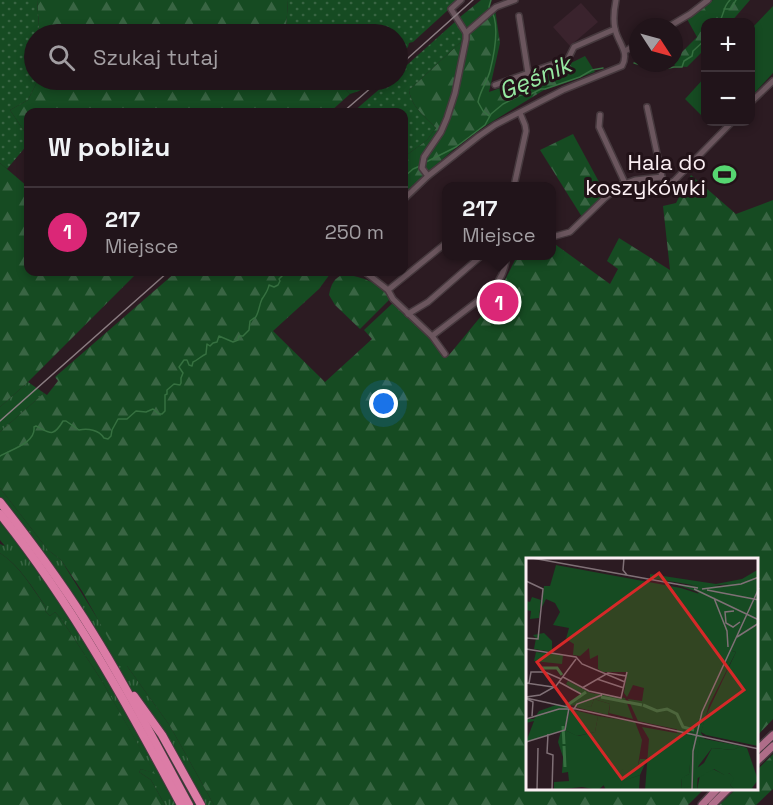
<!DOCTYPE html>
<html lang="pl">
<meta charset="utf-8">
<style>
body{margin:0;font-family:"Space Grotesk",sans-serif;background:#291d23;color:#f1f3f6}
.controls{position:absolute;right:18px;top:18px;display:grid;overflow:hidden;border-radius:12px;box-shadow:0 3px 9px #0003}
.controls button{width:54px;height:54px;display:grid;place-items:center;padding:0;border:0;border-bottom:2px solid #3e3339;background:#21141a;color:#f1f3f6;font:30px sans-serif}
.compass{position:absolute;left:629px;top:18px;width:54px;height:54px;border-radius:50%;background:#21141a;box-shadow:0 3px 9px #0003;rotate:126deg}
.you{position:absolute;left:384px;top:404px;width:21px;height:21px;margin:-15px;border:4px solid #fff;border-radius:50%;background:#1a73e8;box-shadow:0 0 0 9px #1a73e833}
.badge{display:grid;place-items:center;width:39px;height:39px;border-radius:50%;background:#db2777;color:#fff;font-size:20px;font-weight:700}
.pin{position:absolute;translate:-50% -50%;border:3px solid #fff;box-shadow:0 2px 6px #0006}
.popup{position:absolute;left:442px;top:182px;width:114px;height:78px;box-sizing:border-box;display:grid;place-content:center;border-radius:12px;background:#21141a;filter:drop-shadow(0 2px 4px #0005);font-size:20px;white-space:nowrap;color:#a29ea2}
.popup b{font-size:22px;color:#f1f3f6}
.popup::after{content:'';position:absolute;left:50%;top:100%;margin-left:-12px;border:12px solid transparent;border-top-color:#21141a}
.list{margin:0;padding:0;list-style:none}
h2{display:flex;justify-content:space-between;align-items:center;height:78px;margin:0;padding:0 24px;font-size:26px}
h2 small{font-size:20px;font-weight:400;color:#a29ea2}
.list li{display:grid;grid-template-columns:39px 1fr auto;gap:18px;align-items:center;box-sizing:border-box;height:90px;padding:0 24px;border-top:2px solid #3e3339}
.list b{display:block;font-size:22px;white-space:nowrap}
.list p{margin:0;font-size:20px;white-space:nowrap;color:#a29ea2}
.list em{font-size:20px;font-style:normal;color:#a29ea2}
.icon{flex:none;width:33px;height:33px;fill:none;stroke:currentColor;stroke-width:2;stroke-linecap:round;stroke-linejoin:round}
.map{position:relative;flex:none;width:773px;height:805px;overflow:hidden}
.search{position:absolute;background:#21141a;box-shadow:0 3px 9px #0003;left:24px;top:24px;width:384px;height:66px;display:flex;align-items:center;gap:15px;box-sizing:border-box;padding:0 21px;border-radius:33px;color:#a29ea2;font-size:22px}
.panel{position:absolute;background:#21141a;box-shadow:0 3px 9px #0003;left:24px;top:108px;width:384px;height:168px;border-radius:12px}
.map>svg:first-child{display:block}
</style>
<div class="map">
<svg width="773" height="805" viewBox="0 0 773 805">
<defs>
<pattern id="grass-tufts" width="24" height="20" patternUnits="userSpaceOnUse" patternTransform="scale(1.5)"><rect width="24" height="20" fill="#164b22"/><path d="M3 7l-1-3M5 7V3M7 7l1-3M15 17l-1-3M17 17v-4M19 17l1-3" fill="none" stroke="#396543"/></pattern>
<pattern id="forest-firs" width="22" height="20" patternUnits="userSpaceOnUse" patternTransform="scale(1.5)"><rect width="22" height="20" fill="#164b22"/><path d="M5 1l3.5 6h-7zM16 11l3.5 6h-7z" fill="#396543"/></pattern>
<pattern id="garden-dots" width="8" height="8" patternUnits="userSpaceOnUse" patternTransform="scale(1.5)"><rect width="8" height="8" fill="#164b22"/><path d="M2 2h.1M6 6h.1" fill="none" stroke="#396543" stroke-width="1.8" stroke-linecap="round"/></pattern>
</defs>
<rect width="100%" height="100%" fill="#2c1b22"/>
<polygon fill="#3a232d" points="581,3 598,22 570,46 553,27"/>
<g fill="url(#grass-tufts)">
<polygon points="28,382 44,393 0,432 0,407"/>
<path d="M 0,488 L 48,550 L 61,560 L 127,666 L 170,726 L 214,805 L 165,805 L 151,780 L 139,772 L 141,769 L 154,773 L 102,681 L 62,620 L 55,612 L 50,616 L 45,611 L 46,607 C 32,587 20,566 0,553 L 0,544 L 5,546 L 0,540 Z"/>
</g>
<g fill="url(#forest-firs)">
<polygon points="37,0 288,0 286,30 295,34 37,34 39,26"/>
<path d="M 481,0 L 491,0 L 489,7 L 495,9 L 500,43 L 489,92 L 573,62 L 585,56 L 595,72 L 544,90 L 490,123 L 468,137 L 404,193 L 404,157 L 427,140 L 436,128 C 425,117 411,106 409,90 L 463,40 L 470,39 L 469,31 L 460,17 Z"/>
<polygon points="713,0 750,0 731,22 706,22 705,49 687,67 675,66 673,63 674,60 697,37 687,19"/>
<polygon points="38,80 337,80 350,94 330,112 28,112 28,137 10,110 28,100"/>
<polygon points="573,134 605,193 582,217 540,150"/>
<polygon points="0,163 28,187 28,272 138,272 28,382 0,407"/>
<polygon points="691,175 736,214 773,200 773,719 757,736 756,559 527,559 527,788 704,789 688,805 214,805 170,726 127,666 125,667 120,659 82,591 61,560 48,550 0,488 0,432 44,393 47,395 58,381 55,377 176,272 317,272 330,274 319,289 273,331 325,382 372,339 364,330 396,300 449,355 496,298 517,256 552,256 552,242 610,284 618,269 607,261 619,238 670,270 663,206 676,203"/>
<path d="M 344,274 C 364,278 377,281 391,298 L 360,329 L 335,305 L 329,295 C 331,284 334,278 344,274 Z"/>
<path d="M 0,553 C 20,566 32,588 46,607 L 45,611 L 50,616 L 55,612 L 62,620 L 102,681 L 155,774 L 141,769 L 139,772 L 151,780 L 165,805 L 0,805 Z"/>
<polygon points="773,754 773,789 756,805 719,805 736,789 756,788 757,770"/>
</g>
<g fill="url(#garden-dots)">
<polygon points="0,0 37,0 39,26 37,34 34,34 34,80 38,80 28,100 10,110 28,137 28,144 7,169 0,163"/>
<polygon points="288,0 459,0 413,42 409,43 408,47 398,56 398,34 295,34 286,30"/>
<path d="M 456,21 L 462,31 L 463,40 L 409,90 C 411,106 425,117 436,128 L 427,140 L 404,157 L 404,112 L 353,112 L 390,80 L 398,80 L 398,73 Z"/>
<polygon points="337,80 372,80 359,91 350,94"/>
</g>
<g fill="#164b22">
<polygon points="773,6 773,73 751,97 751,29"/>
<polygon points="705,77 705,119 685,99"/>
</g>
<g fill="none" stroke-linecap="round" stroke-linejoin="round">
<g stroke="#367040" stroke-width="1.5">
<polyline points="724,9 731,9 736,0"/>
<path d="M 719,22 C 725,14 722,8 730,0"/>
<polyline points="634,63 659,70 674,67 682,67 684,61 692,56 693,51 706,39"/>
<path d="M 489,116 L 483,111 L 478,102 C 480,91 487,82 490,71 C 494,55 501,21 489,7 L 491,0"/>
<polyline points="424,163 456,147 485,125 491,114 503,104 523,94 529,95 541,89 545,89 580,77 592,70 603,68"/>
<polyline points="404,177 413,169 420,166"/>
<path d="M 255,318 C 259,313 259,305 262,299 C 265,294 268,291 269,285 L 274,287 L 278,285 L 280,281 L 279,279 L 286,272"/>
<path d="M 0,456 C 12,449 36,443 34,427 L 36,426 C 50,433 53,438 63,421 L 66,421 L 79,430 C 88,428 99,430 104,438 L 108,439 L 111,436 L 112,430 L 118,419 L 127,419 L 136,411 L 146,412 L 153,409 L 159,414 L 162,414 L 165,411 L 165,395 L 167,394 L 167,390 L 174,384 L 180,385 L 181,383 L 181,378 L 183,373 L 179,367 L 184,360 L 187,360 L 189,365 L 192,366 L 193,362 C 198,360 201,356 206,354 L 207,344 L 210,346 L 213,343 L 217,342 L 219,336 L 233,342 L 238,340 L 239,336 L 243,336 L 249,330 L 250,321 L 254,318"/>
</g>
<defs>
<g id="minor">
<polyline points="519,16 528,73"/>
<polyline points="668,27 690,14 708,0"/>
<polyline points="466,33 496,7 515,0"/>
<polyline points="625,51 638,44"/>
<polyline points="495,85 568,59 574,47 615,29"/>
<polyline points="750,103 773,81"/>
<polyline points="647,107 662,177 665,183 667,185 674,181 732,122"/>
<polyline points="600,115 599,127 625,183"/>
<polyline points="428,176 422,168 424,157 441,132 447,118 455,93 466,39 466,33 451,9 461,0"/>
<polyline points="514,186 526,131 525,125 520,113"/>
<path d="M 404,199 L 428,176 L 479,136 L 495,125 L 563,90 L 622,66 C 630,52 618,43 615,29 C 613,20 614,10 616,0"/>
<polyline points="552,237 570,232 605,198 621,185 635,180 662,177"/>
<polyline points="365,272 388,290 393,299 432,336 445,354"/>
<polyline points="388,290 446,243"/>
<polyline points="408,314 428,302 481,256"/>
<path d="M 432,336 L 492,290 C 501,279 505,270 507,256"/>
</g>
<g id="major">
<polyline points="756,751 773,735"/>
<polyline points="756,762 773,746"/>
<polyline points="702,805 718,788"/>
<polyline points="712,805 729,788"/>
</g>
<g id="highway">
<path d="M 0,502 C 33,544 65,587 93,633 C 128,689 158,748 189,805"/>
<path d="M 0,514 C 72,604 127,704 181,805"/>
<polyline points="134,696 162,735 201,805"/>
</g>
</defs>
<use href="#minor" stroke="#46393e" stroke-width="8"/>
<use href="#major" stroke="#46393e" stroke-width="10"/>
<use href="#highway" stroke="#46393e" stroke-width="10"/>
<use href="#minor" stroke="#6b565e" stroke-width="5"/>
<use href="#major" stroke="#af6d89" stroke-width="7"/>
<use href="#highway" stroke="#dc7ca6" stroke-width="8"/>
<g stroke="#8b7d82" stroke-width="1.5">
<polyline points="398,67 473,0"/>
<polyline points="343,112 380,80"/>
<polyline points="0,421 168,272"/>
</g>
</g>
<defs>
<symbol id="stadium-bare" viewBox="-9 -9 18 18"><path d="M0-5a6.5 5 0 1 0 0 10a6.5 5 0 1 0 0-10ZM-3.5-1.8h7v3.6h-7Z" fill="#56d671" stroke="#221218" stroke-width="2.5" paint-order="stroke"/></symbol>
</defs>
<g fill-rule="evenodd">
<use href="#stadium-bare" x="708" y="158" width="33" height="33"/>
</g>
<g text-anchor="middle" stroke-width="6" stroke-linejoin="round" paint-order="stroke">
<g font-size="22" fill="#fbeff3" stroke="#221218" text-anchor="end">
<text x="706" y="170">Hala do<tspan x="706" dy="25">koszykówki</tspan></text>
</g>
<g font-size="24" font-style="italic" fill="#96e8a1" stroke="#221218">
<text transform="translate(535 78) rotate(-23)" y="8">Gęśnik</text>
</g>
</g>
<g transform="translate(526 558)">
<rect width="232" height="232" fill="#2c1b22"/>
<path d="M 232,16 L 232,67 L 206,93 L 210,94 L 183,147 L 175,175 L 179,181 L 174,180 L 171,232 L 156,232 L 155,220 L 163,216 L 166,178 L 151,175 L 151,171 L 168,175 L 188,115 L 172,34 L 151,27 L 196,28 Z" fill="#164b22"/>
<path d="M 30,7 L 155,30 L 186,40 L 200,75 L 200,88 L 168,175 L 112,163 L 102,141 L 116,143 L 118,130 L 107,127 L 101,139 L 98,135 L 101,114 L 77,114 L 72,111 L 72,97 L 64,101 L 63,90 L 54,98 L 47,97 L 48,86 L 40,81 L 43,70 L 27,67 L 34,54 L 29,45 L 20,41 L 15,51 L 18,28 L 24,28 ZM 233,11 L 232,16 L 219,24 L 179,29 L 124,20 L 124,16 L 190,26 L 216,21 ZM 6,39 L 15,42 L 13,60 L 4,61 L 5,53 L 0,52 L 0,43 L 4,44 ZM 232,67 L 232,188 L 180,177 L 175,174 L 179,160 L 210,94 L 206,93 L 211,82 ZM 18,75 L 26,83 L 26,94 L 8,91 L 10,80 L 7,77 ZM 42,123 L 65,135 L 99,140 L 107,161 L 83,155 L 84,146 L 68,141 L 65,149 L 40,147 L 56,137 L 40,126 ZM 30,147 L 43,150 L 39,172 L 52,178 L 69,174 L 72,158 L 109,164 L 116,182 L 112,207 L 96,212 L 72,232 L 56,229 L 28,232 L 28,224 L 43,223 L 42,214 L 36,215 L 37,199 L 32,184 L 35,173 L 0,184 L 8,163 L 0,165 L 0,161 L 8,161 L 13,153 ZM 116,169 L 167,178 L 163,216 L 155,221 L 156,231 L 164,228 L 164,232 L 119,232 L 123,181 ZM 174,180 L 215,188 L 207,192 L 186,190 L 170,211 ZM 187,211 L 199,217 L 203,215 L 209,221 L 204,227 L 209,232 L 171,232 L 174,217 ZM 114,217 L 113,232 L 94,232 L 96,223 Z" fill="#164b22"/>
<path d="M 68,141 L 84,146 L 82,157 L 49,149 L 51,146 L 65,149 ZM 44,151 L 72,158 L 69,174 L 51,178 L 39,172 ZM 215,188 L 221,190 L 232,222 L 226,230 L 232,232 L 209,232 L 204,227 L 208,221 L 203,215 L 200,218 L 188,211 L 170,221 L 170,211 L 178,205 L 186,190 L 207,192 ZM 114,201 L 121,201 L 114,217 L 97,223 L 94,232 L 80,232 L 77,226 L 82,222 L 104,206 L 112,207 Z" fill="#164b22"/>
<path d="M 10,94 L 37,97 L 36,106 L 8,103 Z" fill="#164b22"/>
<path fill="none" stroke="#367040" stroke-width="3" d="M 14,110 L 31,110 L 36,117M 75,139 L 116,147M 117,147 L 131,153 L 141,151 L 151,156 L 157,169 L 168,172M 40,148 L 60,134M 37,168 L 38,186M 38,188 L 39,209"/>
<path fill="none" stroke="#7f7076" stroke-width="1.5" d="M 6,0 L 172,30M 98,0 L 97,12 L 101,17M 0,23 L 17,31 L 12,81 L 0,80M 168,31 L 233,62M 176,31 L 215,26 L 233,19M 181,32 L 233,42M 188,40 L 201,73 L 202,89M 208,53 L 199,54 L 200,65 L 207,69 L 214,64M 211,79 L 233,65M 0,91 L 50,99 L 56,106 L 99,124M 37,119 L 63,133 L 95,140 L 101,114M 71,121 L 98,130M 33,124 L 55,136M 0,125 L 27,129M 3,125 L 5,114 L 19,114 L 35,121M 56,130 L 82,115 L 100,118M 0,139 L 14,137 L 30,128 L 50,101M 0,140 L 233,191M 1,141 L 7,144 L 6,158M 0,161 L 33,151 L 48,151 L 51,146 L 76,137M 22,176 L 21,195 L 27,197 L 26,232M 0,184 L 39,172 L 43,150M 11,232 L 12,190M 166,232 L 167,193 L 176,154 L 233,30"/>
<path fill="#d62828" fill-opacity="0.15" stroke="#d62828" stroke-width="3" d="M 133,15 L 218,132 L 96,221 L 11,104 Z"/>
<rect width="232" height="232" fill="none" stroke="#fbeff3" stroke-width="3"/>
</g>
</svg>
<div class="controls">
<button>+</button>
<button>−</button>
</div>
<svg class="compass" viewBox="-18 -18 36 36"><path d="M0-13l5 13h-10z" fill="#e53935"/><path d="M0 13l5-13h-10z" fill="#a29ea2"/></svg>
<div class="you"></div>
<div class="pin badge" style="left:499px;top:302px">1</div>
<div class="popup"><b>217</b>Miejsce</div>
<div class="search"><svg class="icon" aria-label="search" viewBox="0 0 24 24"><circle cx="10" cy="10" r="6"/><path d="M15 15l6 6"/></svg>Szukaj tutaj</div>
<section class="panel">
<h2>W pobliżu<small></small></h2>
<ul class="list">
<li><span class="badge">1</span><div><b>217</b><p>Miejsce</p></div><em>250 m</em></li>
</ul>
</section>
</div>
